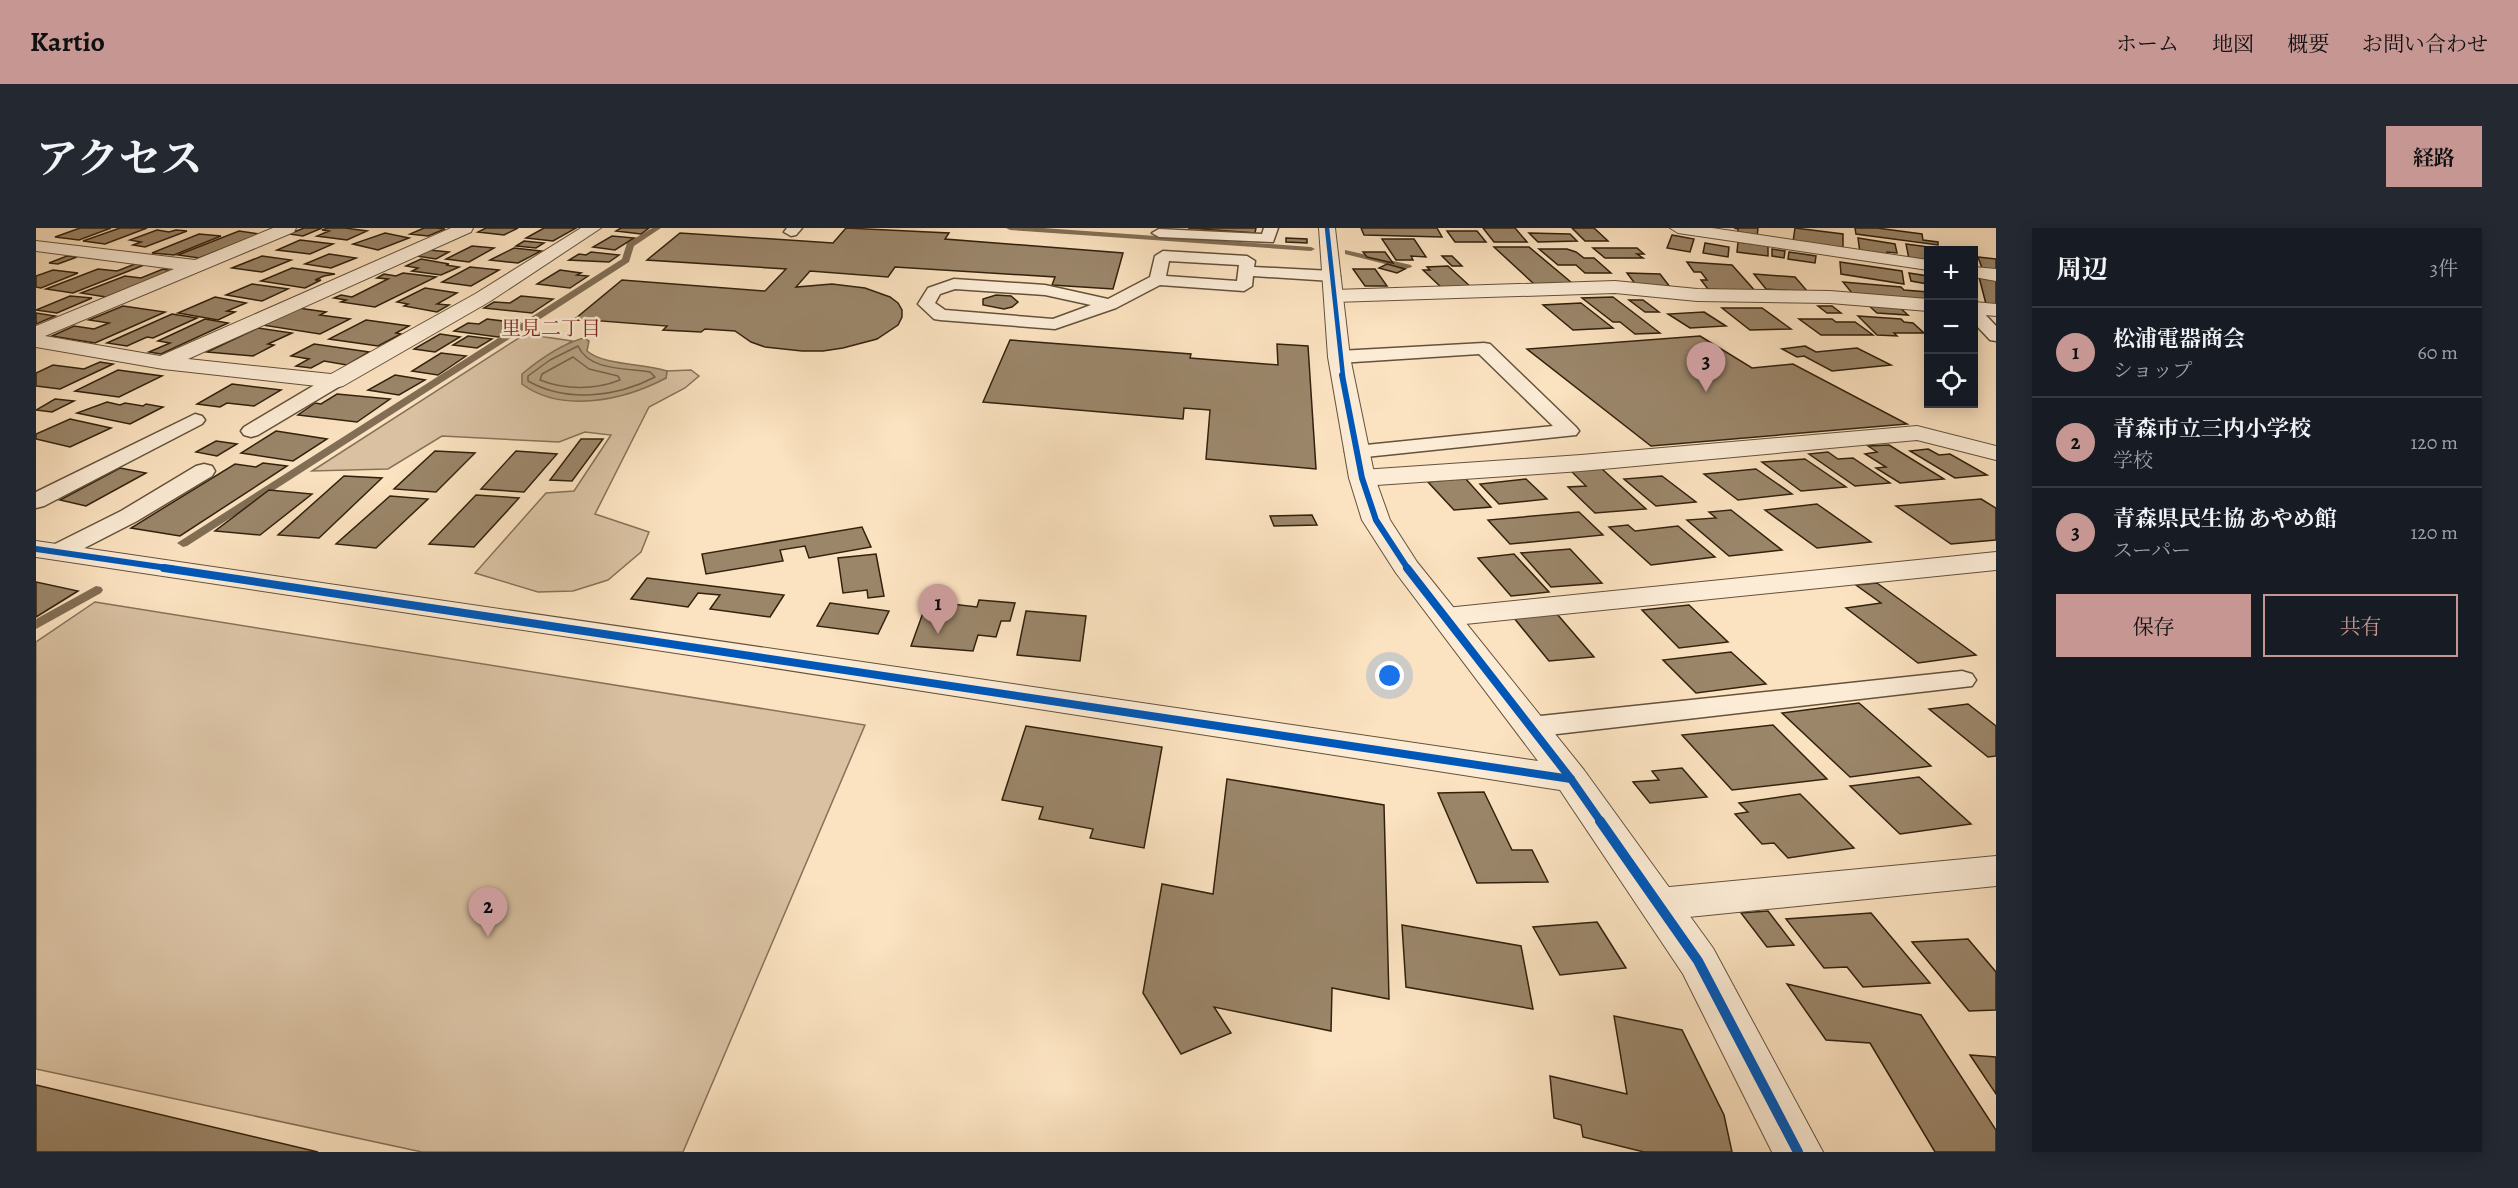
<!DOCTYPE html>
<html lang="ja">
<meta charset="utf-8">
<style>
body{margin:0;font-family:Alegreya,"Noto Serif JP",serif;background:#242831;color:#f1f3f6}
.controls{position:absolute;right:18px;top:18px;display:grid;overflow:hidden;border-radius:0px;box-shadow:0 3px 15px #0003}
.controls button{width:54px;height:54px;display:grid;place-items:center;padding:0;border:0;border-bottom:2px solid #363941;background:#171b24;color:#f1f3f6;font:30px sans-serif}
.you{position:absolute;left:1354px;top:448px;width:21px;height:21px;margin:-15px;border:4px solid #fff;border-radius:50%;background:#1a73e8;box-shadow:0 0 0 9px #1a73e833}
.badge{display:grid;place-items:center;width:39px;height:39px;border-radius:50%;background:#c59692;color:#111;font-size:20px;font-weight:700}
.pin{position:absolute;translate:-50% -50px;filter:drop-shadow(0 2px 3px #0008)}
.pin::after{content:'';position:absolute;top:32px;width:21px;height:18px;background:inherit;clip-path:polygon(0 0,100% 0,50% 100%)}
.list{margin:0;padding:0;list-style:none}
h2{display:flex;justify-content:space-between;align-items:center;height:78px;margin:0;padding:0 24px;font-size:26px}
h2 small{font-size:20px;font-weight:400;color:#9ea1a6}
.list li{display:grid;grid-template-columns:39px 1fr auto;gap:18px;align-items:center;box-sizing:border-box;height:90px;padding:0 24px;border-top:2px solid #363941}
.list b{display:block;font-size:22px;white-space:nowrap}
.list p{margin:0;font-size:20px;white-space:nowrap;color:#9ea1a6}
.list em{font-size:20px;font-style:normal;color:#9ea1a6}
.actions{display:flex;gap:12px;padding:18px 24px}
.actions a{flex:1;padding:14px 0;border:2px solid #c59692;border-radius:0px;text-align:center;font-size:21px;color:#c59692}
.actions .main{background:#c59692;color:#111}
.icon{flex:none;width:33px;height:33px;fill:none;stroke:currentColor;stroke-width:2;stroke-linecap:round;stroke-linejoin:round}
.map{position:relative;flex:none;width:1960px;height:924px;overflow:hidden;border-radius:0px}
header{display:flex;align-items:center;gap:36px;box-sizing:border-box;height:84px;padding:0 30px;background:#c59692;color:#111}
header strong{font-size:28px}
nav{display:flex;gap:33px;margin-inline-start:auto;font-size:21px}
.intro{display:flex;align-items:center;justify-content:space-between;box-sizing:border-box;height:144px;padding:0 36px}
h1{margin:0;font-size:42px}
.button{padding:15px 27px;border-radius:0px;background:#c59692;color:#111;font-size:21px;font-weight:700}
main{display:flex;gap:36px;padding:0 36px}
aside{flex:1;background:#171b24;border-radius:0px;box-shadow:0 3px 15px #0003}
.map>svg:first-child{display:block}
</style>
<header>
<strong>Kartio</strong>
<nav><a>ホーム</a><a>地図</a><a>概要</a><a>お問い合わせ</a></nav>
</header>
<div class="intro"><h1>アクセス</h1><a class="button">経路</a></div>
<main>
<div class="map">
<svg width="1960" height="924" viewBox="0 0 1960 924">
<rect width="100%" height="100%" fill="#fbe2c0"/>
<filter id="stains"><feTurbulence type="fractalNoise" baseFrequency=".00333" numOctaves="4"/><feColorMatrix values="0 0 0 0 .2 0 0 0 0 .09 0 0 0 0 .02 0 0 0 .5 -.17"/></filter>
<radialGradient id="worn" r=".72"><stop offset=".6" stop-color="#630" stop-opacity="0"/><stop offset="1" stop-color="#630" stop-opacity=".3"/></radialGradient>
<g fill="#d9c1a2" stroke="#867258" stroke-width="1.5">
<path d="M 489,106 L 536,113 L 527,119 L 534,172 C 571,171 596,165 630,150 L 631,143 L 655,142 L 663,148 L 649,160 L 613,179 L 559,286 L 613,304 L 605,324 L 572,352 L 537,363 L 502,364 L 439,345 L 510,265 L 538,263 L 575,207 L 549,204 L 523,214 L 406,208 L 352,241 L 276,243 Z"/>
<polygon points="59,374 829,497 647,924 386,924 0,841 0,414"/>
</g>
<path fill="#b7a183" stroke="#826e54" stroke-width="1.5" d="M 548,110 L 553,113 L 551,123 C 569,138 607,135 631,143 L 630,150 C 589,172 526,186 486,156 L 486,146 C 504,131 525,116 548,110 Z"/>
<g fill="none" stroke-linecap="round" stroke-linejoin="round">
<g stroke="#746248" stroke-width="1.5">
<path d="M 542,118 C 553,143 590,140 614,144 L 619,149 C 581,169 531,175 492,153 L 492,148 L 514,132 Z"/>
<path d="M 537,129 L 553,141 L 582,148 L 584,152 C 559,162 529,162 504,152 L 506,146 Z"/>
</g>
<g fill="#826e54" fill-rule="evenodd">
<polygon points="616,0 625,0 598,18 593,34 151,318 147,319 141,315 586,31 591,15"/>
<polygon points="970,0 1007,0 1275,19 1279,21 1275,23 974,2"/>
<polygon points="1309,22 1375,37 1376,39 1369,41 1309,26"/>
<polygon points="60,358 65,359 67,362 65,365 0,401 0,391"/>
</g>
</g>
<g fill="#9b866a" stroke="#32220d" stroke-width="1.5">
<polygon points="44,0 75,0 43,12 19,9"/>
<polygon points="84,0 111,0 69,16 47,13"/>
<polygon points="268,0 286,0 267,8 253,6"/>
<polygon points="292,0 309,0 331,3 311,12 281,8 293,3 286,2"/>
<polygon points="388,0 400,0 409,1 392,8 374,6"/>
<polygon points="450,0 482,0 468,7 442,4"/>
<polygon points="508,0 540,0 517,13 490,10"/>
<polygon points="585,0 613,0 605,6 580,3"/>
<polygon points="810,0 913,5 909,11 1087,25 1077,61 1016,57 1019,49 859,39 852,49 774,43 760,59 796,56 829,60 854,69 862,75 866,82 866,89 862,97 841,111 807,120 787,123 766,123 729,119 715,114 699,103 669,101 665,104 627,102 631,98 539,91 586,52 729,63 750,41 611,32 644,5 797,15"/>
<polygon points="1152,0 1220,0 1219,5"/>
<polygon points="1325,0 1401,0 1406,9 1328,7"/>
<polygon points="1447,0 1479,0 1491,14 1458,14"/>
<polygon points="1536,0 1558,0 1572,13 1549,13"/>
<polygon points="1698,0 1722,0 1721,9 1702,7 1702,1"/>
<polygon points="1759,0 1807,6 1807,21 1757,14"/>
<polygon points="1819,0 1841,0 1886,6 1887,12 1902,14 1902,17 1820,6"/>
<polygon points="121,2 133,4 140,2 151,3 109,19 97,17 105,14 94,12"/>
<polygon points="203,3 224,6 163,30 142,27"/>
<polygon points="1411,3 1441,3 1450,14 1419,14"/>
<polygon points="349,5 373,10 342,22 317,16"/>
<polygon points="1493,5 1534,6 1541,13 1502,14"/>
<polygon points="163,6 185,8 138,27 116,25"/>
<polygon points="1636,7 1658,11 1654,24 1631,20"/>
<polygon points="576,8 598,10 579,22 557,19"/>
<polygon points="1250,10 1271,11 1271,15 1250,14"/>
<polygon points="1822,10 1859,16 1861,25 1851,24 1852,28 1824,25"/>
<polygon points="1346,11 1378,11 1390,29 1375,28 1377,32 1360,32"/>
<polygon points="264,12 297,16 274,26 241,22"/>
<polygon points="488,13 508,15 500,20 480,18"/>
<polygon points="1702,14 1732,18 1732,28 1701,24"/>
<polygon points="1669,15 1693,19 1692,29 1667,25"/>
<polygon points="1870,16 1900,20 1902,22 1892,22 1892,34 1873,31"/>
<polygon points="436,18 458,20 433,34 410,31"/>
<polygon points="1458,19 1493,19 1536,55 1498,56"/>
<polygon points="478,20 505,23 482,35 454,32"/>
<polygon points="1557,20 1601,20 1608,26 1601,26 1607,30 1569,30"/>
<polygon points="1503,21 1531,21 1540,24 1548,30 1558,30 1575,45 1549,45 1540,37 1522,37"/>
<polygon points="1736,21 1749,23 1748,30 1736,28"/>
<polygon points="393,22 413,24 400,31 380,28"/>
<polygon points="555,24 583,27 573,34 533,32 543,26 550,27"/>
<polygon points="1327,24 1349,24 1357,35 1331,29"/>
<polygon points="1753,24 1780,28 1779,35 1752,31"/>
<polygon points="293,26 320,30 295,40 269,36"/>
<polygon points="31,28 41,29 22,36 13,35"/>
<polygon points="226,28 255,32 226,44 196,40"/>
<polygon points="1406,28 1416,28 1426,38 1416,38"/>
<polygon points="1942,29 1960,31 1960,42 1946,40"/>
<polygon points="385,31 413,36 410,37 423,39 405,47 376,43 382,40 370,38"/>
<polygon points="1651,34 1696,37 1720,64 1672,61 1665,52 1671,52 1665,44 1658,44"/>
<polygon points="1804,34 1866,43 1868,56 1805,46"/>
<polygon points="99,36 108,37 37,65 10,61 62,41 81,43"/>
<polygon points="1351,36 1369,41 1361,45 1343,40"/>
<polygon points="1412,38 1436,60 1407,61 1387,42 1394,42 1391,39"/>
<polygon points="434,39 463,42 435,58 406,54"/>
<polygon points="256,40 299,46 288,48 279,52 285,52 269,60 225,53"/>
<polygon points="127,41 136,43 70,69 45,65 89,48 105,50"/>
<polygon points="1317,41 1339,41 1351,58 1329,58"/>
<polygon points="17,42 42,45 5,60 0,59 0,48"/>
<polygon points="524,42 545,45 541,47 552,48 534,60 501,56"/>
<polygon points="367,45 400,49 339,79 305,74 310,72 298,70 305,67 316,69 352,51 341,50 348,46 360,48"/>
<polygon points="1591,45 1624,46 1634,59 1600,57"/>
<polygon points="1873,45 1892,48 1892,56 1875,53"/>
<polygon points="1718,46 1759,49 1772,64 1730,61"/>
<polygon points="1943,49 1960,51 1960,77 1950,76"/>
<polygon points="1807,54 1865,59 1868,62 1892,64 1892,72 1816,65"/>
<polygon points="216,56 252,61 226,73 190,67"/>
<polygon points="389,60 421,65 401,76 413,77 401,84 368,78 372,76 361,74"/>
<polygon points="960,67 975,68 982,74 976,79 968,81 947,77 947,71"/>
<polygon points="34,68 56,70 21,85 0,82"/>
<polygon points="485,68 517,71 496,85 448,80 458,74 474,75"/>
<polygon points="179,69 210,75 191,83 199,84 182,92 142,85"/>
<polygon points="1577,69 1624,105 1599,106 1584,94 1577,94 1546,70"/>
<polygon points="1593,72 1607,72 1623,84 1609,84"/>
<polygon points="1545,75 1577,100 1537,102 1507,77"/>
<polygon points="1831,76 1862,78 1872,87 1841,85"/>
<polygon points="87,78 129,84 59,115 16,108 38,98 58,101 73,95 53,92"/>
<polygon points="1782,78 1796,78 1805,85 1791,85"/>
<polygon points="262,80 290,84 284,87 314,91 284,106 226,97"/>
<polygon points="1686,80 1726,80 1755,101 1714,102"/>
<polygon points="1668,84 1690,98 1654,100 1632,86"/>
<polygon points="0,85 19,88 0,96"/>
<polygon points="136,86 161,90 117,110 111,109 91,118 71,115"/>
<polygon points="1822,88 1865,91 1868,94 1877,95 1888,105 1858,105 1861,108 1841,107"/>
<polygon points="169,91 192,95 125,126 113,124 134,115 122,113"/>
<polygon points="451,91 483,95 462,109 418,103 432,95 443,96"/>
<polygon points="1763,91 1796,91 1800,94 1819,94 1837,107 1785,107"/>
<polygon points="330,92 373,98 360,105 365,106 342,118 293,111"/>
<polygon points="222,100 256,105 232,116 238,117 217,128 171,124"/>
<polygon points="404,106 424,109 399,124 378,121"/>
<polygon points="432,108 456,111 441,120 417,117"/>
<polygon points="1664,108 1716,140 1757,136 1871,196 1615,218 1491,121"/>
<polygon points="974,112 1155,126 1154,130 1242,137 1241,116 1272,118 1280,241 1170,231 1174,182 1148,180 1147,191 947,174"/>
<polygon points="278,116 333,124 311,137 288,133 275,140 260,138 273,131 255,128"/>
<polygon points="1769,118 1780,124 1821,120 1855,137 1796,143 1768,128 1761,129 1746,121"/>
<polygon points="405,125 430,128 402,147 376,143"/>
<polygon points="64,134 77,136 24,161 0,158 0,145 17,137 48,141"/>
<polygon points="82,142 126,148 83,169 39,163"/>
<polygon points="359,147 389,152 363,167 332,162"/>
<polygon points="196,156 245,162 218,178 191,175 184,179 161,176"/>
<polygon points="301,166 354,171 321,194 262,187 279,175 285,176"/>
<polygon points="19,171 38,173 16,184 0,182"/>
<polygon points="71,174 84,177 89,175 107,178 110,176 127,179 94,196 41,185"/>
<polygon points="34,191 75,200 34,219 0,211 0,206"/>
<polygon points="240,203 291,211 257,233 205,225"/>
<polygon points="545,211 567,211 536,253 514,252"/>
<polygon points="180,213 201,216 181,228 160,224"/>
<polygon points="1853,217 1908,251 1864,255 1840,240 1850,239 1829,226 1841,224 1832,218"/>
<polygon points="1892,221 1903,227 1914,226 1951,247 1919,250 1874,223"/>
<polygon points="399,223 439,225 400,264 358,261"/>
<polygon points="480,223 521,226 488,264 445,261"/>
<polygon points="1792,224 1802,231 1817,230 1854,255 1819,258 1773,226"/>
<polygon points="1769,231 1810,259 1765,263 1726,234"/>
<polygon points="227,235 251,238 144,308 95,300 199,236 220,239"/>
<polygon points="84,240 110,245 50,278 24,272"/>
<polygon points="1566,241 1610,281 1559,285 1532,259 1550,258 1535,243"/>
<polygon points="1720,241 1756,266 1702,272 1668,246"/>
<polygon points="308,248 346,250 283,310 242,307"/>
<polygon points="1626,248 1660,274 1620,278 1588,251"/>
<polygon points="1429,250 1455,279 1418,282 1392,254"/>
<polygon points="1490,251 1511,271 1463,276 1444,256"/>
<polygon points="233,262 276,266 224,307 179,303"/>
<polygon points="440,267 483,270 438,319 393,316"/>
<polygon points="354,268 392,271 340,320 300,316"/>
<polygon points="1945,271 1960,280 1960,312 1915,316 1860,278"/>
<polygon points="1781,276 1835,314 1781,320 1729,282"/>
<polygon points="1695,282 1746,322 1693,328 1651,292 1680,290 1673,284"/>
<polygon points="1543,284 1567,307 1474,316 1452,292"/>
<polygon points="1276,287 1281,297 1238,298 1234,288"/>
<polygon points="1592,297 1599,303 1642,298 1679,329 1615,337 1573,299"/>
<polygon points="826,299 835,319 773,330 769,318 744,322 747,333 670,346 666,326"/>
<polygon points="1534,321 1566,355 1515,359 1485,325"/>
<polygon points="840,326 848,368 832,370 831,362 807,365 802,330"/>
<polygon points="1478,326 1513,364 1475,368 1442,330"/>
<polygon points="611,350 748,367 734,389 674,381 684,367 662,365 652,379 595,371"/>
<polygon points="0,354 42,363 0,389"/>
<polygon points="1841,355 1940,427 1882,435 1810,380 1845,375 1820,357"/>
<polygon points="943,372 979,375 974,393 965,393 960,409 942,407 937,423 875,418 888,382 913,385 916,376 941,379"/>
<polygon points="794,375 853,383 842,406 781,398"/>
<polygon points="1653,377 1692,414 1643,420 1606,382"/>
<polygon points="990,383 1050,388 1044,433 981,427"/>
<polygon points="1521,386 1558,429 1513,433 1478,390"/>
<polygon points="1695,424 1730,456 1660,465 1627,432"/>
<polygon points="1823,475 1895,538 1814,549 1746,485"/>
<polygon points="1932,476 1960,498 1960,528 1952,529 1893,481"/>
<polygon points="1737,497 1791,551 1696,562 1646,507"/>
<polygon points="990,498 1126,519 1108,620 1054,610 1057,601 1003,591 1007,579 966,572"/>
<polygon points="1646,540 1671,569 1614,575 1597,554 1623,552 1616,543"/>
<polygon points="1883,549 1935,596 1864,606 1814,558"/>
<polygon points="1191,551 1348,577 1353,771 1296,760 1295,803 1178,779 1195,805 1145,826 1107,765 1126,656 1177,666"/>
<polygon points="1448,564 1476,622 1496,622 1512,654 1441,655 1402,565"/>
<polygon points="1764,566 1818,620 1752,630 1738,615 1726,616 1699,586 1712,584 1703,575"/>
<polygon points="1732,683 1758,717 1731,719 1705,685"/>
<polygon points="1835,685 1894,755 1827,759 1811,739 1788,740 1750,691"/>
<polygon points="1561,694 1590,740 1524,747 1497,699"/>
<polygon points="1366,697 1485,718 1497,781 1370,759"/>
<polygon points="1932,711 1960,744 1960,782 1933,783 1876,714"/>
<polygon points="1751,756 1885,787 1960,902 1960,924 1899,924 1834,815 1790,812"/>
<polygon points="1578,788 1646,802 1688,887 1696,924 1608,924 1547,909 1545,897 1518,890 1514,848 1591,866"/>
<polygon points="1934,827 1960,829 1960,866"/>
<polygon points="0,857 282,924 0,924"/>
</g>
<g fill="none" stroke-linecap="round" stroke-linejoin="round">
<defs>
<g id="service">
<polygon points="751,0 766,0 760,7 755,8 748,4"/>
<polygon points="1228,0 1242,0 1237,14 1123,9 1116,5 1123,1 1226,6"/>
<path d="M 1127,23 L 1211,28 L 1219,33 L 1218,39 L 1296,43 L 1304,48 L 1296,53 L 1217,48 L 1216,58 L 1208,63 L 1124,57 L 1080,80 L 1019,101 L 904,92 L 898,91 L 882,76 L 892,60 L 918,51 L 1009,57 L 1072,71 L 1114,49 L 1119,28 ZM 1133,33 L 1203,37 L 1201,53 L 1130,48 ZM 919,61 L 1009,67 L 1055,77 L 1017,91 L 909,82 L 899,75 L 904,66 Z"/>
<polygon points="1938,80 1944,81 1960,98 1960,113 1954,112 1938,95"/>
<polygon points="1448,115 1454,116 1540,199 1543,203 1540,207 1320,230 1312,229 1309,224 1312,219 1320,218 1517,198 1443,126 1303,135 1296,133 1294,129 1296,125 1303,123"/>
<polygon points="299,147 306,149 309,153 306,157 222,207 215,209 208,207 205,203 208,199 292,149"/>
<polygon points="159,186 166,188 169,192 166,196 8,278 0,280 0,264"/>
<polygon points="168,236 176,238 179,243 176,248 101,293 31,329 22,331 13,329 10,324 13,319 85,283 160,238"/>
<polygon points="1926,443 1936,446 1940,452 1936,458 1495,509 1485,506 1480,499 1485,492 1495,489"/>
</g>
<g id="minor">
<polygon points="237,0 260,0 258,4 9,108 124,128 415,0 437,0 435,4 152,131 295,146 439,66 545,0 565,0 453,74 307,158 299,160 127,141 0,119 0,98 138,41 0,23 0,13 159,32"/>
<polygon points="1634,0 1676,0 1892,32 1892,42 1642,5"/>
<polygon points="1938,39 1960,41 1960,53 1938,49"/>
<polygon points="1579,53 1661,61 1794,63 1892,71 1892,83 1794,75 1661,73 1579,65 1298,74 1291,72 1288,68 1291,64 1298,62"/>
<polygon points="1938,74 1960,76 1960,88 1938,86"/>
<polygon points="1881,198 1960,218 1960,232 1881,212 1545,243 1326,258 1317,255 1313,250 1317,245 1326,242 1545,227"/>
<polygon points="1960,324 1960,342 1410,398 1399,396 1395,389 1399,382 1410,380"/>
<polygon points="1960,628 1960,658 1623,692 1609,688 1603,676 1609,664 1623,660"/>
</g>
<polygon id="tertiary" points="1283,0 1299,0 1314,129 1339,250 1354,292 1381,334 1548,542 1677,720 1787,924 1736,924 1647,746 1524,562 693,433 0,329 0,313 1502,533 1360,345 1326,292 1313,250 1292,129"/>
</defs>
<use href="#service" stroke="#64523a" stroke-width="3"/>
<use href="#minor" stroke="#64523a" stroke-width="2"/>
<use href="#tertiary" stroke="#64523a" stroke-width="2"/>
<use href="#service" fill="#fcecd6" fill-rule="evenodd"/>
<use href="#minor" fill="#fcecd6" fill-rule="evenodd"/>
<use href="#tertiary" fill="#fcecd6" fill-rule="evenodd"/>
<defs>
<polyline id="cycleway-far3" points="1291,0 1307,148"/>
<g id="cycleway-far2">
<polyline points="1306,147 1326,250 1340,292 1372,341"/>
<polyline points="0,321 138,341"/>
</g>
<g id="cycleway-far1">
<polyline points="128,340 1535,551"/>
<polyline points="1371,340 1535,551 1565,594"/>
</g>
<polyline id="cycleway" points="1564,593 1662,733 1762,924"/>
</defs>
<use href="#cycleway-far3" stroke="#fcecd6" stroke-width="7"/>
<use href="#cycleway-far2" stroke="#fcecd6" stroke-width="9"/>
<use href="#cycleway-far1" stroke="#fcecd6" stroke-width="11"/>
<use href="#cycleway" stroke="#fcecd6" stroke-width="14"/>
<use href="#cycleway-far3" stroke="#0057b8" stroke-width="4.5"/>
<use href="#cycleway-far2" stroke="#0057b8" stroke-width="6"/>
<use href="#cycleway-far1" stroke="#0057b8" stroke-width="8"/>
<use href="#cycleway" stroke="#0057b8" stroke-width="10"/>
</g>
<g text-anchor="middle" stroke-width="5" stroke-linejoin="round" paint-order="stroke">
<g font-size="20" fill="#7a1f14" stroke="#fcecd6">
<text x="515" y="107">里見二丁目</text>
</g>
</g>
<rect width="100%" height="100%" filter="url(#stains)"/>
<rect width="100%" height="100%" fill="url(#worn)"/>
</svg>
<div class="controls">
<button>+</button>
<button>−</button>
<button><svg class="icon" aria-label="locate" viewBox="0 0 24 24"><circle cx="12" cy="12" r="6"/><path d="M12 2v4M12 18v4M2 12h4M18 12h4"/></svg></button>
</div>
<div class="you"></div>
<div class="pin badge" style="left:902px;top:406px">1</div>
<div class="pin badge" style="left:452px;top:709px">2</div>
<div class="pin badge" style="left:1670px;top:164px">3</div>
</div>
<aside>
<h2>周辺<small>3件</small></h2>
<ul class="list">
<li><span class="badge">1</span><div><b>松浦電器商会</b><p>ショップ</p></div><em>60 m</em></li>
<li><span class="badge">2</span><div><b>青森市立三内小学校</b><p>学校</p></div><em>120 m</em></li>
<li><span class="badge">3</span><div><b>青森県民生協 あやめ館</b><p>スーパー</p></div><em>120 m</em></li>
</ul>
<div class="actions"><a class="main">保存</a><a>共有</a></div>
</aside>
</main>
